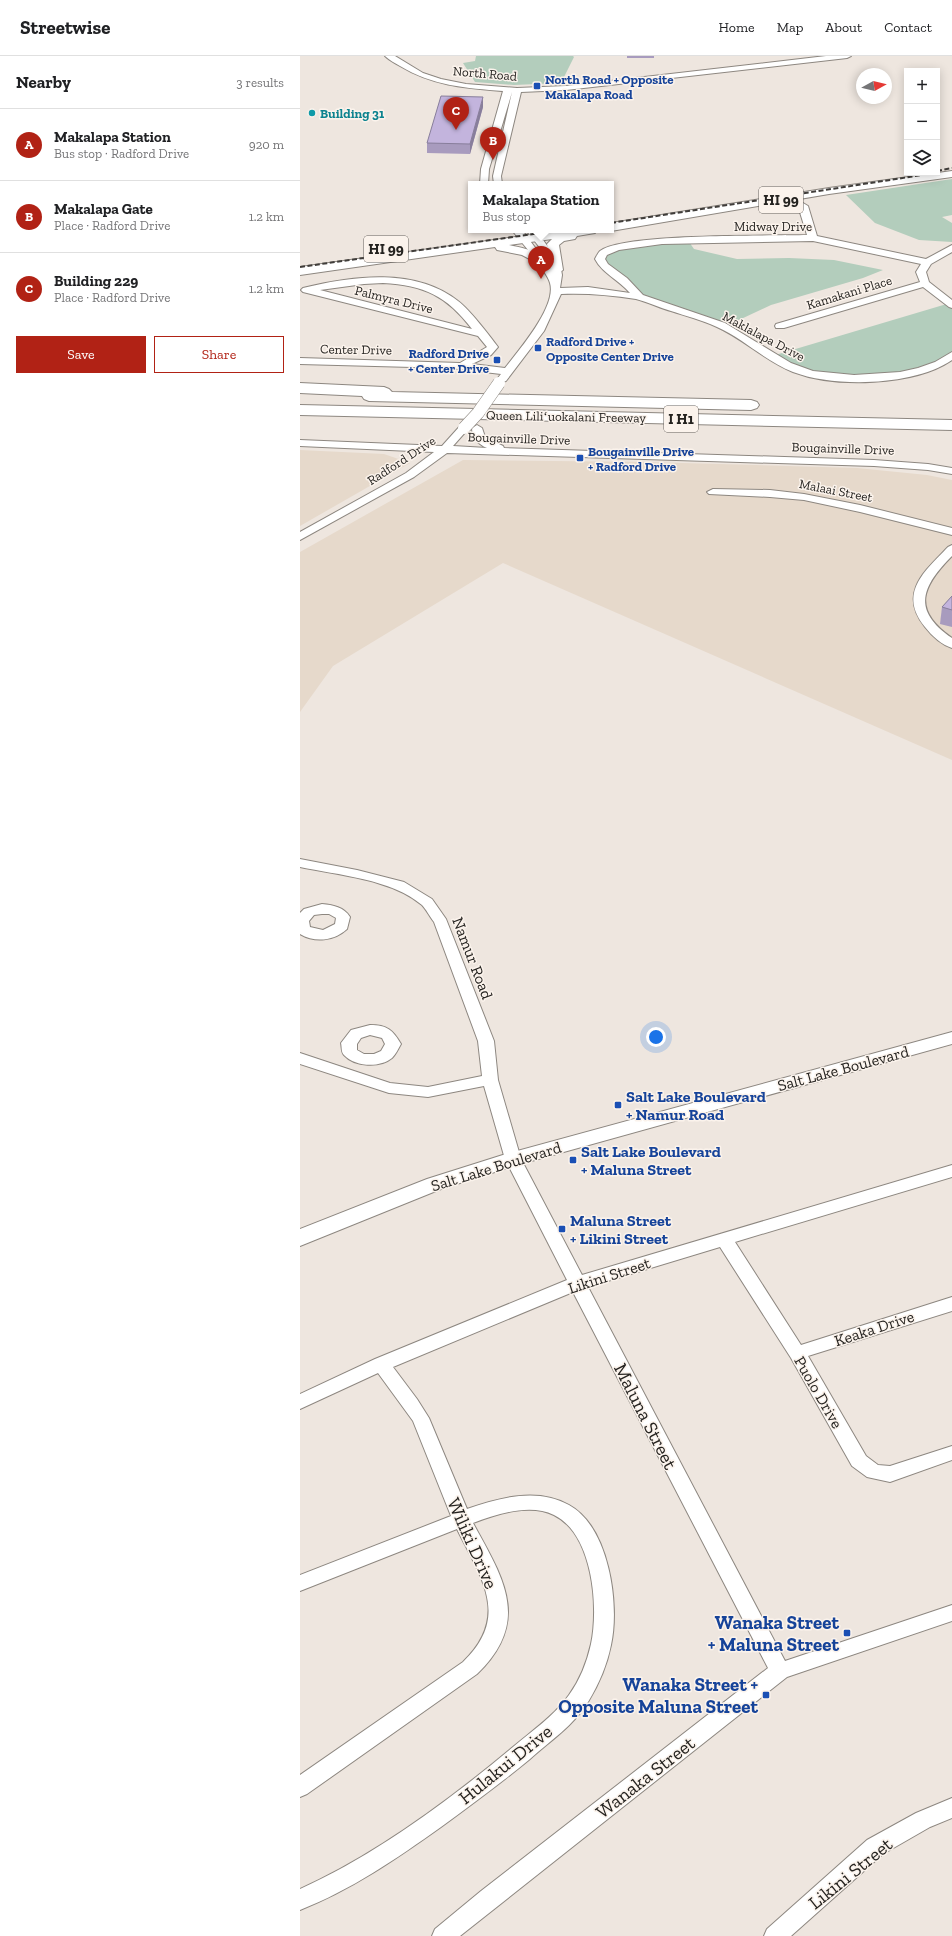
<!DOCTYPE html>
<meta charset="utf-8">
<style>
body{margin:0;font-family:"Zilla Slab",serif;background:#f2f2f2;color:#202124}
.controls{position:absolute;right:12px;top:12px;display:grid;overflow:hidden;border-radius:0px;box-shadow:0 2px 10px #0003}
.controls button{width:36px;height:36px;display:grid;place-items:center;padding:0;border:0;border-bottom:1px solid #e0e0e0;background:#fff;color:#202124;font:20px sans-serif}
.compass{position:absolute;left:556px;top:12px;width:36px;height:36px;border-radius:50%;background:#fff;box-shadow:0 2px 10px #0003;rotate:82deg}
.you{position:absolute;left:356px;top:981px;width:14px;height:14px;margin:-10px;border:3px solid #fff;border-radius:50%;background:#1a73e8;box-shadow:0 0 0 6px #1a73e833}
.badge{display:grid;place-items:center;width:26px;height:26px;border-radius:50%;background:#b12215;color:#fff;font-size:13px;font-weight:700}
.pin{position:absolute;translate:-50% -33px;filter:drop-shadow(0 1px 2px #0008)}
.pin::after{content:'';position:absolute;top:21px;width:14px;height:12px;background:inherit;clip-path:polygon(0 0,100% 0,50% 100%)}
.popup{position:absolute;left:168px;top:125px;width:146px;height:52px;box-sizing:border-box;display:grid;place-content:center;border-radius:0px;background:#fff;filter:drop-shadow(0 1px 3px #0005);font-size:13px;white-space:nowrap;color:#757577}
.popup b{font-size:15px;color:#202124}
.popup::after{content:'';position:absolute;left:50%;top:100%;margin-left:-8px;border:8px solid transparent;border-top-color:#fff}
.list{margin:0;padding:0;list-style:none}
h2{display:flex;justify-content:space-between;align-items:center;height:52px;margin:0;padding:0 16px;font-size:17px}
h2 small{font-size:13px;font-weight:400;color:#757577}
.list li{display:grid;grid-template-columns:26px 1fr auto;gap:12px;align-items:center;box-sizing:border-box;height:72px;padding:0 16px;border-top:1px solid #e0e0e0}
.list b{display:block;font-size:15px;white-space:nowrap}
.list p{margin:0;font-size:13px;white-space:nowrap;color:#757577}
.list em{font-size:13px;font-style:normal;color:#757577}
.actions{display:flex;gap:8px;padding:12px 16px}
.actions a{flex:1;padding:9px 0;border:1px solid #b12215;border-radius:0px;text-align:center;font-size:14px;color:#b12215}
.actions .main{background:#b12215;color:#fff}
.icon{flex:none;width:22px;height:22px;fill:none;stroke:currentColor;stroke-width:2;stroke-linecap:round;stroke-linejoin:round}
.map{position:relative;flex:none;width:652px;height:1880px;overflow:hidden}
header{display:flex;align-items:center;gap:24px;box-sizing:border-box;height:56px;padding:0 20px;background:#fff;border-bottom:1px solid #e0e0e0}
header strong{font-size:19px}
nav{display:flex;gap:22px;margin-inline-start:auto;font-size:14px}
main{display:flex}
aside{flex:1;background:#fff}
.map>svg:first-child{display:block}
</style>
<header>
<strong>Streetwise</strong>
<nav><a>Home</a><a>Map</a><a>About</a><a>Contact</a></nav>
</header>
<main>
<aside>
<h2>Nearby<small>3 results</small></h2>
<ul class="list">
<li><span class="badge">A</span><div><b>Makalapa Station</b><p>Bus stop · Radford Drive</p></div><em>920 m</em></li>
<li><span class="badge">B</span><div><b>Makalapa Gate</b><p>Place · Radford Drive</p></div><em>1.2 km</em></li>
<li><span class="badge">C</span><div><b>Building 229</b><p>Place · Radford Drive</p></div><em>1.2 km</em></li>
</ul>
<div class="actions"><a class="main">Save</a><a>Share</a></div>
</aside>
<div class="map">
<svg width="652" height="1880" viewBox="0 0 652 1880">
<rect width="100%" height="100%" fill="#eee6df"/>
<g fill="#e6d9cb">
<polygon points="0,394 84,398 110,407 0,470"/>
<polygon points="163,404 347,406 557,412 627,419 652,424 652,704 203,507 33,610 0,656 0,496"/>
</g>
<g fill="#b3cdbc">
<polygon points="176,0 273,0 274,1 261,27 214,29 175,26 163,7 175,5"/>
<polygon points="652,123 652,159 642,161 652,167 652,186 619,184 575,167 546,139"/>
<polygon points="387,183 394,193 437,203 489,202 534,204 583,214 563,222 471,249 424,271 350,245 306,212 301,199 310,193"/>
<polygon points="650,247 652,249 652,299 646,305 596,321 516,319 472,300"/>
</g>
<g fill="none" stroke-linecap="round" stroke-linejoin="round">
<defs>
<g id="minor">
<path d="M 85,0 L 95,0 L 123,17 L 141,23 L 166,28 L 217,32 L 266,30 L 526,0 L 551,0 L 547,2 L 266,34 L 221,36 L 201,120 L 202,128 L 194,128 L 193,120 L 212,36 L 189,113 L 188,128 L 180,128 L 181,113 L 203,35 C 166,32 133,30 100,10 C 95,7 89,4 85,0 Z"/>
<path d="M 503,147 L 508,150 L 517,180 L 626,203 L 652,189 L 652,196 L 631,208 L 626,216 L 629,226 L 652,244 L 652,252 L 649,251 L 623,231 L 484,272 L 476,272 L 475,270 L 476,268 L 620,226 L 616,216 L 621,208 L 513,185 L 362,188 L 319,194 L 307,199 L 305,203 L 308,208 L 327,222 L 343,239 L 425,267 L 491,307 L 513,315 L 554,319 L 600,316 L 618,312 L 635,306 L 652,296 L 652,304 C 614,330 535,332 493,316 C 465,305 444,283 417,271 C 402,264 386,260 371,255 C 360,252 348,246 336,243 C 311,239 286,237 261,238 L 244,275 L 206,325 L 202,326 L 197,323 L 201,318 L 150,312 L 0,308 L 0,302 L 160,307 L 187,291 L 178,280 L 3,236 L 1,234 L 3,232 C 52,220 115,211 158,245 C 170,254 189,279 198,291 L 191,299 L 172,308 L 205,312 C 219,294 257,250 250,227 C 247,215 221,186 212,174 L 222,174 L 251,213 L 244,197 L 226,174 L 236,174 L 260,208 L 262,219 L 260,232 L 288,231 L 330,237 C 319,224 302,217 295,203 C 296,201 298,197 300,195 C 322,177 472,180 507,179 L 498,150 ZM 83,227 C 124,229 147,240 172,273 L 20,234 L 64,228 Z"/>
<path d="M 164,369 L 169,372 L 153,390 L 187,392 C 178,388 172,382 172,372 L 177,369 L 182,372 L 185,381 L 203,390 L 204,392 L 574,404 L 628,408 L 652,412 L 652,418 L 628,414 L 574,410 L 147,397 L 114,421 L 0,484 L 0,476 L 106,417 L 134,396 L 0,390 L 0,384 L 142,390 L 160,370 Z"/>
<polygon points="413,433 470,434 504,438 560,449 652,472 652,479 560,456 504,444 470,441 409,438 407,436"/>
<path d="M 652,489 L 652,500 C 622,530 611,554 652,582 L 652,592 C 642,589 632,580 625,571 C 598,537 624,516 648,491 Z"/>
<path d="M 0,803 L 57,814 L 104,826 L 132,843 L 146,863 L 194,985 L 198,1024 L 221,1103 L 282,1219 L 652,1109 L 652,1121 L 435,1186 L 501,1289 L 652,1241 L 652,1255 L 508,1300 L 566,1400 L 578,1409 L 590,1410 L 652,1390 L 652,1404 L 590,1426 L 567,1421 L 552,1410 L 491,1302 L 420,1191 L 288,1231 L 485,1605 L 652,1549 L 652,1565 L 487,1621 L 160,1880 L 132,1880 L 135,1873 L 181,1835 L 468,1612 L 273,1236 L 93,1311 L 117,1343 L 129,1362 L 167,1453 C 199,1442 237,1431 269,1449 C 309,1471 320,1548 311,1589 C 307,1609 299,1628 288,1646 C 274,1669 250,1685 230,1703 C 201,1727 171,1749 141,1771 C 96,1803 51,1834 0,1854 L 0,1833 C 74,1800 151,1743 213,1691 C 232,1675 254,1660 269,1639 C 280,1624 287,1606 291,1588 C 299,1551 293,1478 254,1459 C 230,1447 197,1458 173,1467 C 203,1522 232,1565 177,1618 L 7,1738 L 0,1741 L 0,1719 L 163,1606 C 211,1560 181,1522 157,1473 L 0,1535 L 0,1519 L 151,1460 L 113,1365 L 78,1317 L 0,1353 L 0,1338 L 75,1303 L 267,1224 L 205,1103 L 184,1030 L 128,1041 L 89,1037 L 0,1008 L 0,997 L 90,1027 L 128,1031 L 182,1020 L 178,985 L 134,866 C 130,861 126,853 122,849 C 92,823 37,819 0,811 Z"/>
<path d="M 22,848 C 33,849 44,851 50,861 L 47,873 C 34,885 15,887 0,878 L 0,857 L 4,853 ZM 22,858 L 29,858 L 36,862 L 35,868 L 23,874 L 10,871 L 9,865 L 14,859 Z"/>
<path d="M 70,969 C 87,969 93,974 101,988 C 98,993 96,998 92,1002 C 80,1012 55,1011 44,999 C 41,996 42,991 41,987 L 51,974 ZM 70,979 L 82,982 L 85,988 L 81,995 L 74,998 L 64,998 L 57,994 L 57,988 L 61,982 Z"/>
<polygon points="652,1742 652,1762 630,1771 583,1798 491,1880 464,1880 467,1873 567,1784 616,1757"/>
</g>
<g id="major">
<polygon points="652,115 652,121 529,138 311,175 309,174 311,174 311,167 529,132"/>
<path d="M 266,174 L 297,174 L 295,177 L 277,180 L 275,183 L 264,185 L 259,189 L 263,214 L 257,218 L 251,214 L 247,188 L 252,183 L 209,189 C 222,192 238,194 247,205 L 241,209 L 222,199 L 197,194 L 195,191 L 0,219 L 0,211 Z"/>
<polygon points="652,976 652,988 217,1109 141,1133 0,1190 0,1173 127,1123 206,1098"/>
</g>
<g id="highway">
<polygon points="0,327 84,331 89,333 92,336 451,344 457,346 459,349 457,352 451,354 69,345 64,343 62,340 0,337"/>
<polygon points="0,349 652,364 652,374 0,359"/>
</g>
</defs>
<use href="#minor" stroke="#8d8780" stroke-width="2"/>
<use href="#major" stroke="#8d8780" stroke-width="2"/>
<use href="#highway" stroke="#8d8780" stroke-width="2"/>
<use href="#minor" fill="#fff" fill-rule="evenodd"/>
<use href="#major" fill="#fff" fill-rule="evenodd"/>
<use href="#highway" fill="#fff" fill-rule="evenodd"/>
<g stroke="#403d3a" stroke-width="2" stroke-dasharray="5 2.5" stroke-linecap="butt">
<polyline points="637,115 652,112"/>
<polyline points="311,167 635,117"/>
<polyline points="0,211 262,174"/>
</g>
<defs>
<polyline id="minor-bridge" points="164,372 178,357 199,327"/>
</defs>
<use href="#minor-bridge" stroke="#8d8780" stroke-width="13" stroke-linecap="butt"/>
<use href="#minor-bridge" stroke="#fff" stroke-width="12"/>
</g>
<g fill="#a89bbe">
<rect x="327" y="0" width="27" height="2"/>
<polygon points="183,51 170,98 127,97 127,87"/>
<polygon points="652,540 652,571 640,568 642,551"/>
</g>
<polygon fill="#887e9b" points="183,41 183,51 170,98 170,88"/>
<g fill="#c3b4dd" stroke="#887e9b">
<polygon points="141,40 183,41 170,88 127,87"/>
<polygon points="652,540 652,554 642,551"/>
</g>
<g fill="#1a4fb4" stroke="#fbf3ec" stroke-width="1.5">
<rect x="233" y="26" width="8" height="8" rx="2"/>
<rect x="234" y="288" width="8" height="8" rx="2"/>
<rect x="193" y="300" width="8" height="8" rx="2"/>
<rect x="276" y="398" width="8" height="8" rx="2"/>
<rect x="314" y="1045" width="8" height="8" rx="2"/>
<rect x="269" y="1100" width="8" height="8" rx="2"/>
<rect x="258" y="1169" width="8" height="8" rx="2"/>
<rect x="543" y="1573" width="8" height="8" rx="2"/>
<rect x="462" y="1635" width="8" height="8" rx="2"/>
</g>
<circle fill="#0f9aa8" stroke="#fbf3ec" stroke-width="1.5" cx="12" cy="57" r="4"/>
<g text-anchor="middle" stroke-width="3" stroke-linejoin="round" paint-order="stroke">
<g font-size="13" fill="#252320" stroke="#fbf3ec">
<text transform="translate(185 17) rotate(5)" y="5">North Road</text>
<text x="473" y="175">Midway Drive</text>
<text transform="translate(549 236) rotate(-17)" y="5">Kamakani Place</text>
<text transform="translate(94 243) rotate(14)" y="5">Palmyra Drive</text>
<text transform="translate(464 280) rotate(28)" y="5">Maklalapa Drive</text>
<text transform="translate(56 293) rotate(1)" y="5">Center Drive</text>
<text transform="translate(266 360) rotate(1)" y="5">Queen Liliʻuokalani Freeway</text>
<text transform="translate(219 382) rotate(2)" y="5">Bougainville Drive</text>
<text transform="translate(543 392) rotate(2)" y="5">Bougainville Drive</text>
<text transform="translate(101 404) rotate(-33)" y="5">Radford Drive</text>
<text transform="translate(536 434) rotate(11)" y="5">Malaai Street</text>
</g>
<g font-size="13" font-weight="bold" fill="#164399" stroke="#fbf3ec" text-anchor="start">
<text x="245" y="28">North Road + Opposite<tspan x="245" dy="15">Makalapa Road</tspan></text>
<text x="246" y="290">Radford Drive +<tspan x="246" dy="15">Opposite Center Drive</tspan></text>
<text x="189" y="302" text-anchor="end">Radford Drive<tspan x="189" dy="15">+ Center Drive</tspan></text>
<text x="288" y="400">Bougainville Drive<tspan x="288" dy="15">+ Radford Drive</tspan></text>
</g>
<g font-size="13" font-weight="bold" fill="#0d838f" stroke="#fbf3ec" text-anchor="start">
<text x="20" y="62">Building 31</text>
</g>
<g fill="#fbf3ec" stroke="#65615d" stroke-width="1">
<rect x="459" y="131" width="44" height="26" rx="3"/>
<rect x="64" y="180" width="44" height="26" rx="3"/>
<rect x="364" y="350" width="34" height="26" rx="3"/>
</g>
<g font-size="15" font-weight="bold" fill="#252320">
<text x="481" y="149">HI 99</text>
<text x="86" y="198">HI 99</text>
<text x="381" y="368">I H1</text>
</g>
<g font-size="16" fill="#252320" stroke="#fbf3ec">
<text transform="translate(173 902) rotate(69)" y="6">Namur Road</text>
<text transform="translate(543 1012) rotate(-15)" y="6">Salt Lake Boulevard</text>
<text transform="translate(196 1110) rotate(-17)" y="6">Salt Lake Boulevard</text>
<text transform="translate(309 1219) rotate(-18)" y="6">Likini Street</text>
<text transform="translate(574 1272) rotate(-18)" y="6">Keaka Drive</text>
<text transform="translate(519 1336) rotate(60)" y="6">Puolo Drive</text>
</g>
<g font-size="16" font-weight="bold" fill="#164399" stroke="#fbf3ec" text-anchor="start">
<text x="326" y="1046">Salt Lake Boulevard<tspan x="326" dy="18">+ Namur Road</tspan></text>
<text x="281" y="1101">Salt Lake Boulevard<tspan x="281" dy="18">+ Maluna Street</tspan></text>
<text x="270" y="1170">Maluna Street<tspan x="270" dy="18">+ Likini Street</tspan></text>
</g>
<g font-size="19" fill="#252320" stroke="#fbf3ec">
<text transform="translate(346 1360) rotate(63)" y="7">Maluna Street</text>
<text transform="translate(173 1487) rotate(66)" y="7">Wiliki Drive</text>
<text transform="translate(205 1708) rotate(-39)" y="7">Hulakui Drive</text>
<text transform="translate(345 1721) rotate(-38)" y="7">Wanaka Street</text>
<text transform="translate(550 1817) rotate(-39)" y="7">Likini Street</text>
</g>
<g font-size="19" font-weight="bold" fill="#164399" stroke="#fbf3ec" text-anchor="end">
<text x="539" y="1573">Wanaka Street<tspan x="539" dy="22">+ Maluna Street</tspan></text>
<text x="458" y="1635">Wanaka Street +<tspan x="458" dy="22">Opposite Maluna Street</tspan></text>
</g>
</g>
</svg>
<div class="controls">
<button>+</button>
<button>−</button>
<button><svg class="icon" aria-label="layers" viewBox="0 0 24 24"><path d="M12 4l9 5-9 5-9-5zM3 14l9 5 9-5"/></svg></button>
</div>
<svg class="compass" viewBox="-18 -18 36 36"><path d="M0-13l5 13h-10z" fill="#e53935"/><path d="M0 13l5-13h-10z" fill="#757577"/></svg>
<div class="you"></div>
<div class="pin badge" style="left:241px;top:223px">A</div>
<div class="popup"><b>Makalapa Station</b>Bus stop</div>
<div class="pin badge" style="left:193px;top:104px">B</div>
<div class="pin badge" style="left:156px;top:74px">C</div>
</div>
</main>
